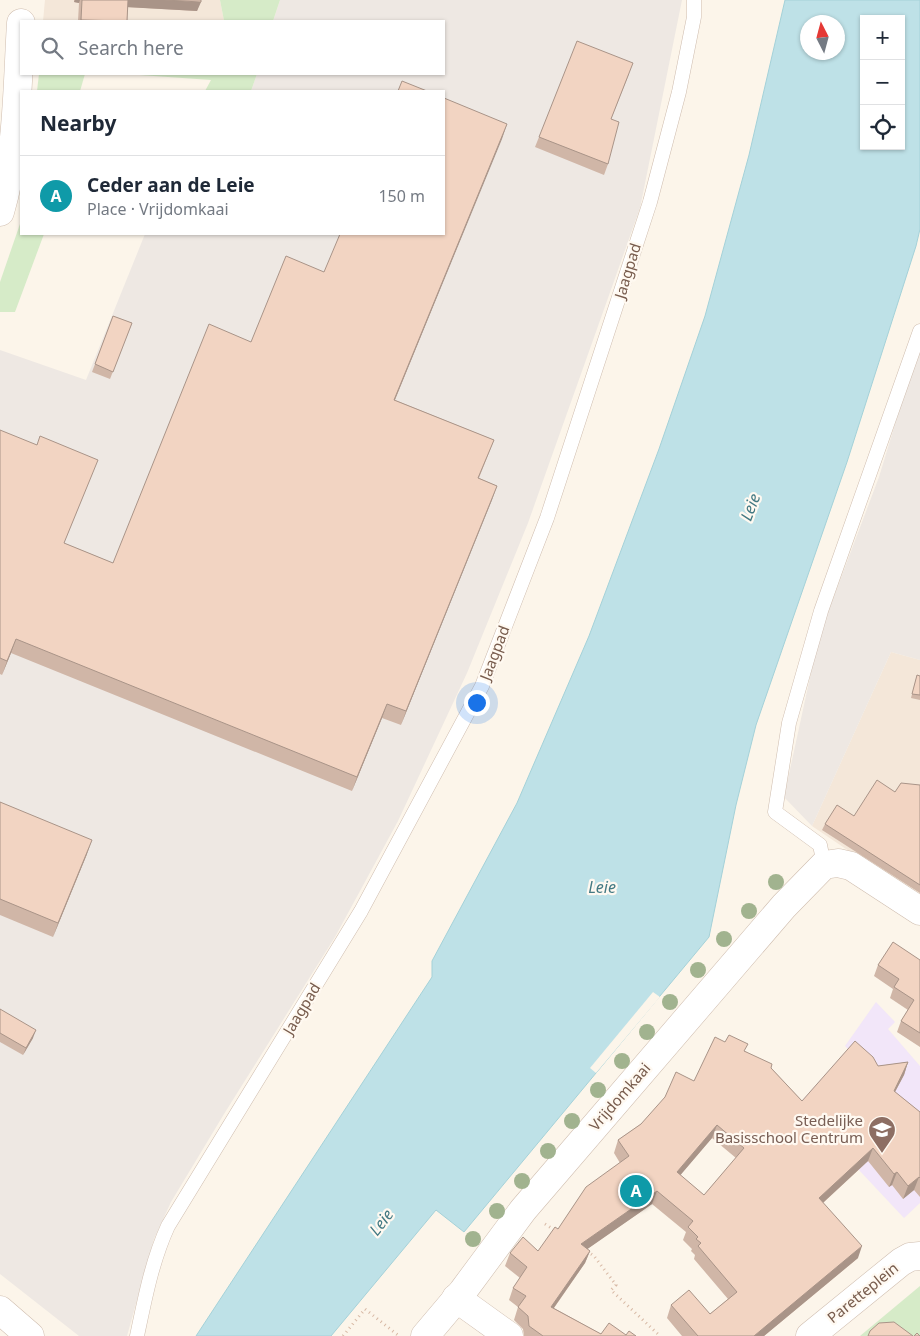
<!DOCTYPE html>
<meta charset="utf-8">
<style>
body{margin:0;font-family:"Noto Sans",sans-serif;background:#f6f6f7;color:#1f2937}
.controls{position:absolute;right:15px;top:15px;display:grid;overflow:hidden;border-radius:0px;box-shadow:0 1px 4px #0004}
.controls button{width:45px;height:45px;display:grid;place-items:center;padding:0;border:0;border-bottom:1px solid #e0e1e3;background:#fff;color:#1f2937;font:25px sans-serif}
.compass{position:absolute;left:800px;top:15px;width:45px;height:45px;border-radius:50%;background:#fff;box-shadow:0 1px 4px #0004;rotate:354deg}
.you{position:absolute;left:476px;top:702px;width:18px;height:18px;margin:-12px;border:4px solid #fff;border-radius:50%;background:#1a73e8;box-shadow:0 0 0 8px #1a73e833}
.badge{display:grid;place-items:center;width:32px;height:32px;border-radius:50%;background:#0f766e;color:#fff;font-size:16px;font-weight:700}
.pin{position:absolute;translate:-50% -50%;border:2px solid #fff;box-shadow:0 1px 5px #0006}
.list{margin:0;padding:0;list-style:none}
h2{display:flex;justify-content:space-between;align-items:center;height:65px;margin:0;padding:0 20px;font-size:21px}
h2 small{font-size:16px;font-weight:400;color:#747a83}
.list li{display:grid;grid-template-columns:32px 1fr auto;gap:15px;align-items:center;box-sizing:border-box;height:80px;padding:0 20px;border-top:1px solid #e0e1e3}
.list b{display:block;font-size:19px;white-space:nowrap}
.list p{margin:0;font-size:16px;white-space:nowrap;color:#747a83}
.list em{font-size:16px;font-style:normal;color:#747a83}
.icon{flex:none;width:28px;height:28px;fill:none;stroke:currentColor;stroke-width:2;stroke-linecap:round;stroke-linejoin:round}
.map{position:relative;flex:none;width:920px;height:1336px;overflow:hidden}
.search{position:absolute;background:#fff;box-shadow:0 1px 4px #0004;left:20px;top:20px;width:425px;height:55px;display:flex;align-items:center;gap:12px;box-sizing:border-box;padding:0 18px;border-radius:0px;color:#747a83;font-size:19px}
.panel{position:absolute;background:#fff;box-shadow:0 1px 4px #0004;left:20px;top:90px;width:425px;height:145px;border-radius:0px}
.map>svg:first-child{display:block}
</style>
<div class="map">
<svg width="920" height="1336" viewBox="0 0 920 1336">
<rect width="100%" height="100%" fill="#fcf5ea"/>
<g fill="#f4e7d9">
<polygon points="45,0 220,0 224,21 43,21"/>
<polygon points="891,652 920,660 920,899 812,826"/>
</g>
<g fill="#eee8e3">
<polygon points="280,0 682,0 640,208 528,523 467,673 398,821 335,937 224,1114 171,1202 154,1239 127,1336 79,1336 0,1274 0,350 86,380 145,234 444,234 444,91 251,91 257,74 444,74 444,21 273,21"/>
<polygon points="920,342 920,660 891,652 812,826 784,797 819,636 879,477"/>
</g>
<polygon fill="#f2e6f9" points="876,1002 895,1022 888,1029 920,1066 920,1203 904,1218 798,1105 848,1049 845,1046"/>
<g fill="#d6ebc8">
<polygon points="220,0 280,0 273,21 224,21"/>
<polygon points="39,74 85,74 80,91 37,91"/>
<polygon points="125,74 257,74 251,91 205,91 211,80"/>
<polygon points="21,221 21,234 44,234 15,312 0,312 0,282"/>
<polygon points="920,1286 920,1336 860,1336"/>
</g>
<path fill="#bee1e7" stroke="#a4d1d8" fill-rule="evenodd" d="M 785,0 L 920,0 L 920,229 L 916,246 L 847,462 L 756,725 L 736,805 L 709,937 L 464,1232 L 436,1210 L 331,1336 L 196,1336 L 432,977 L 432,961 L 517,803 L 589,636 L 659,449 L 705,316 L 749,155 ZM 864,19 L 901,19 L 901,146 L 864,146 ZM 808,22 L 838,22 L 838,52 L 808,52 Z"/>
<polygon fill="#fcf5ea" points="653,992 660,997 596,1073 590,1068"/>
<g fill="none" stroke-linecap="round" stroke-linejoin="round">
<defs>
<g id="service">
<polyline points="824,865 820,845 775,812 789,723 821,611 920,331"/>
<path d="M 137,1336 C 145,1298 152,1261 168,1226 L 361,911 L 482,686 L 547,518 L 650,202 L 679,92 L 694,17 L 694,0"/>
</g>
<g id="minor">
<path d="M 0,212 C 18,151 17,86 21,23"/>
<polyline points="456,1298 509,1336"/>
<polyline points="0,1310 30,1336"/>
<polyline points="425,1336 463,1291 523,1210 784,906 824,865 838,863 851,866 920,911"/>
<polyline points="810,1336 901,1262 910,1257 920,1256"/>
</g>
</defs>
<use href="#service" stroke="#cfbdaf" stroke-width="15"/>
<use href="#minor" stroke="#cfbdaf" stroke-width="29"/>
<g stroke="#d7b8a4" stroke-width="3" stroke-dasharray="1 4" stroke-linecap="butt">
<polyline points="545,1224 556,1231"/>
<polyline points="587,1251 594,1256 616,1285 611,1290 660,1336"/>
<polyline points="343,1336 365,1309 399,1336"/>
</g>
<use href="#service" stroke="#fff" stroke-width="14"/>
<use href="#minor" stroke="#fff" stroke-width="28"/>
</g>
<g fill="#a1b38f">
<circle cx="776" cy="882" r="8"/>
<circle cx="749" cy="911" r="8"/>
<circle cx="724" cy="939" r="8"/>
<circle cx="698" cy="970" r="8"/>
<circle cx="670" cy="1002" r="8"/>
<circle cx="647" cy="1032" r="8"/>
<circle cx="622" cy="1061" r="8"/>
<circle cx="598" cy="1090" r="8"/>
<circle cx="572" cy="1121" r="8"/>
<circle cx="548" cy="1151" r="8"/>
<circle cx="522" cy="1181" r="8"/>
<circle cx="497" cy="1211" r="8"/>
<circle cx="473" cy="1239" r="8"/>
</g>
<g fill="#d0b6a7" fill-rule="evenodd">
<polygon points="74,0 201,0 197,11 128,7 127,21 78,21 79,3 74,2"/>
<polygon points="629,74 611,119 608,164 604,175 535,147 539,137"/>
<polygon points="507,124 395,400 494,440 479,478 497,486 401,725 382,718 352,791 11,653 2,675 0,674 0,430 92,474 64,543 113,563 251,342 324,272"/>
<polygon points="113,316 132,323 110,379 92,372"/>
<polygon points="917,675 920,676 920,700 911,698"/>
<polygon points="920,785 920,893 822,830 825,824 854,816 895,792"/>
<polygon points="0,802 87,854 53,937 0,915"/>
<polygon points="920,960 920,1047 897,1032 901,1021 908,1010 890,998 893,989 874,976 878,965"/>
<polygon points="0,1009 33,1038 23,1055 0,1042"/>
<path d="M 745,1051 L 771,1068 L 802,1101 L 878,1066 L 908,1062 L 904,1075 L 895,1092 L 920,1112 L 920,1197 L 914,1190 L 903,1199 L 892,1185 L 889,1187 L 868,1161 L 823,1203 L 858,1258 L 764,1336 L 682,1336 L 667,1318 L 671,1305 L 710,1314 L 728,1299 L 694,1259 L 695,1255 L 691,1251 L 692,1249 L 683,1240 L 686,1232 L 652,1204 L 587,1249 L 590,1251 L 585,1263 L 554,1308 L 601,1334 L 626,1335 L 636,1336 L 524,1336 L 523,1329 L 514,1320 L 518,1307 L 509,1300 L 513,1288 L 520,1278 L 505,1266 L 510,1253 L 538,1251 L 558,1229 L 620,1163 L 614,1153 L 618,1140 L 641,1124 L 694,1081 ZM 712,1138 L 736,1158 L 704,1195 L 680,1175 Z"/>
</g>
<g fill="#a99488">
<polygon points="75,0 80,0 79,3 74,2"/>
<polygon points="128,0 164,0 201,2 197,11 125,7"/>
<polygon points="507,124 502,139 389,414 394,400"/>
<polygon points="497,486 492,500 401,725 406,711"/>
<polygon points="16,639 11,653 2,675 7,661"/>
<polygon points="387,704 382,718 352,791 357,777"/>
<polygon points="92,840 87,854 53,937 58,923"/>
<polygon points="36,1030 33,1038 23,1055 26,1048"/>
<polygon points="908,1062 904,1075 889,1103 894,1091"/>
<polygon points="717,1125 712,1138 672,1185 677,1172"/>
<polygon points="873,1148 868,1161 814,1211 819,1198"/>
<polygon points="897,1172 892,1185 889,1187 894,1174"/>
<polygon points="919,1177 914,1190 903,1199 908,1186"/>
<polygon points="657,1191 652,1204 576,1257 581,1244"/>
<polygon points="862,1246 858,1258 764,1336 754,1336"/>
<polygon points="590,1251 585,1263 546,1319 551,1307"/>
</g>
<g fill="#f2d4c2" stroke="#a99488" fill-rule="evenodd">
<polygon points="82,0 128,0 127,21 81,20"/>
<polygon points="164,0 201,0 201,2"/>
<polygon points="577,41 633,63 611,119 619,122 608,164 539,137"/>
<polygon points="402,81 427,91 398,91"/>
<polygon points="444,98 507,124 394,400 494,440 478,478 497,486 406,711 387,704 357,777 16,639 7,661 0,658 0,430 37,445 40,436 98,460 64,543 113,563 209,324 251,342 286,256 324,272 340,234 444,234"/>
<polygon points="113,316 132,323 113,372 95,364"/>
<polygon points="917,675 920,676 920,695 912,694"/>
<polygon points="877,780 895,792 901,783 920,785 920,885 825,824 837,805 854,816"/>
<polygon points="0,802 92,840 58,923 0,899"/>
<polygon points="893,942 920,960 920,1033 901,1021 914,1000 894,987 899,979 878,965"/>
<polygon points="0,1009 36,1030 26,1048 0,1033"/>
<path d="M 729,1035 L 748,1044 L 744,1051 L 772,1064 L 771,1068 L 802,1101 L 855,1041 L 873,1057 L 878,1066 L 908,1062 L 894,1091 L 920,1112 L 920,1178 L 919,1177 L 908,1186 L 897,1172 L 894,1174 L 873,1148 L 819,1198 L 862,1246 L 754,1336 L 698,1336 L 671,1305 L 689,1290 L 710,1314 L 737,1292 L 698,1246 L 701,1243 L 696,1239 L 698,1237 L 688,1227 L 693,1221 L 657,1191 L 581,1244 L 590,1251 L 551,1307 L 601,1334 L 609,1323 L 626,1335 L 629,1331 L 636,1336 L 543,1336 L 529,1326 L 528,1316 L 518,1307 L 526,1296 L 513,1288 L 527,1267 L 510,1253 L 523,1237 L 538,1251 L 555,1227 L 558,1229 L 586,1187 L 629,1156 L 618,1140 L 641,1124 L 665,1097 L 676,1072 L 694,1081 L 715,1037 L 725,1042 ZM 717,1125 L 744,1148 L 704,1195 L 677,1172 Z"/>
<polygon points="894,1322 913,1336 868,1336 870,1331 879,1323"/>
<polygon points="917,1333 920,1336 914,1336"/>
</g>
<defs>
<symbol id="school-pin" viewBox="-11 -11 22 30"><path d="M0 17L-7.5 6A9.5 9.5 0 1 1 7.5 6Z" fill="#8d6e63" stroke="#fff9f1"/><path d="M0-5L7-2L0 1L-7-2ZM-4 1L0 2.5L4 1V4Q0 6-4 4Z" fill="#fff"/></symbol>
</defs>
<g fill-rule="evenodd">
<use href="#school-pin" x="866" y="1114" width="32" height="43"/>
</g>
<g text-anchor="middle" stroke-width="4.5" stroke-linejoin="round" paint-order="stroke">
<g font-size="15" fill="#785c4d" stroke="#fff9f1">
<text transform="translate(628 271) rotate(-73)" y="5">Jaagpad</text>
<text transform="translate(495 653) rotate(-69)" y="5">Jaagpad</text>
<text transform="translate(302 1009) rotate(-59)" y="5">Jaagpad</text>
<text transform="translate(620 1097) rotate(-49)" y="5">Vrijdomkaai</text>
<text transform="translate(863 1293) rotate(-39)" y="5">Paretteplein</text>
</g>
<g font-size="15" fill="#785e54" stroke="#fff9f1" text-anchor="end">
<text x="863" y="1126">Stedelijke<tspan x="863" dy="17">Basisschool Centrum</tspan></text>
</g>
<g font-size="16" font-style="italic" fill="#437983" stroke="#fff9f1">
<text transform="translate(750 507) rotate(-69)" y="6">Leie</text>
<text x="602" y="893">Leie</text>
<text transform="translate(381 1222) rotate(-52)" y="6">Leie</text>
</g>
</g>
</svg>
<div class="controls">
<button>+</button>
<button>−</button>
<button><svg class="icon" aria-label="locate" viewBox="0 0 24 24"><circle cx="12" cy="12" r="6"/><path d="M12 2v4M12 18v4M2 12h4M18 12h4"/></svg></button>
</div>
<svg class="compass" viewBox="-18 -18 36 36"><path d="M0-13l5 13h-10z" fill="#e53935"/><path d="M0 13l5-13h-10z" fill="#747a83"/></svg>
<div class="you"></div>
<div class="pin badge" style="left:636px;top:1191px;background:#0f9aa8">A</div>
<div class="search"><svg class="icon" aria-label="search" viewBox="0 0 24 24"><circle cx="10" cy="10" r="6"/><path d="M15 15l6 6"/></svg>Search here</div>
<section class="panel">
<h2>Nearby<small></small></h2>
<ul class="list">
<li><span class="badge" style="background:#0f9aa8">A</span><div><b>Ceder aan de Leie</b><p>Place · Vrijdomkaai</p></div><em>150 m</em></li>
</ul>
</section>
</div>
